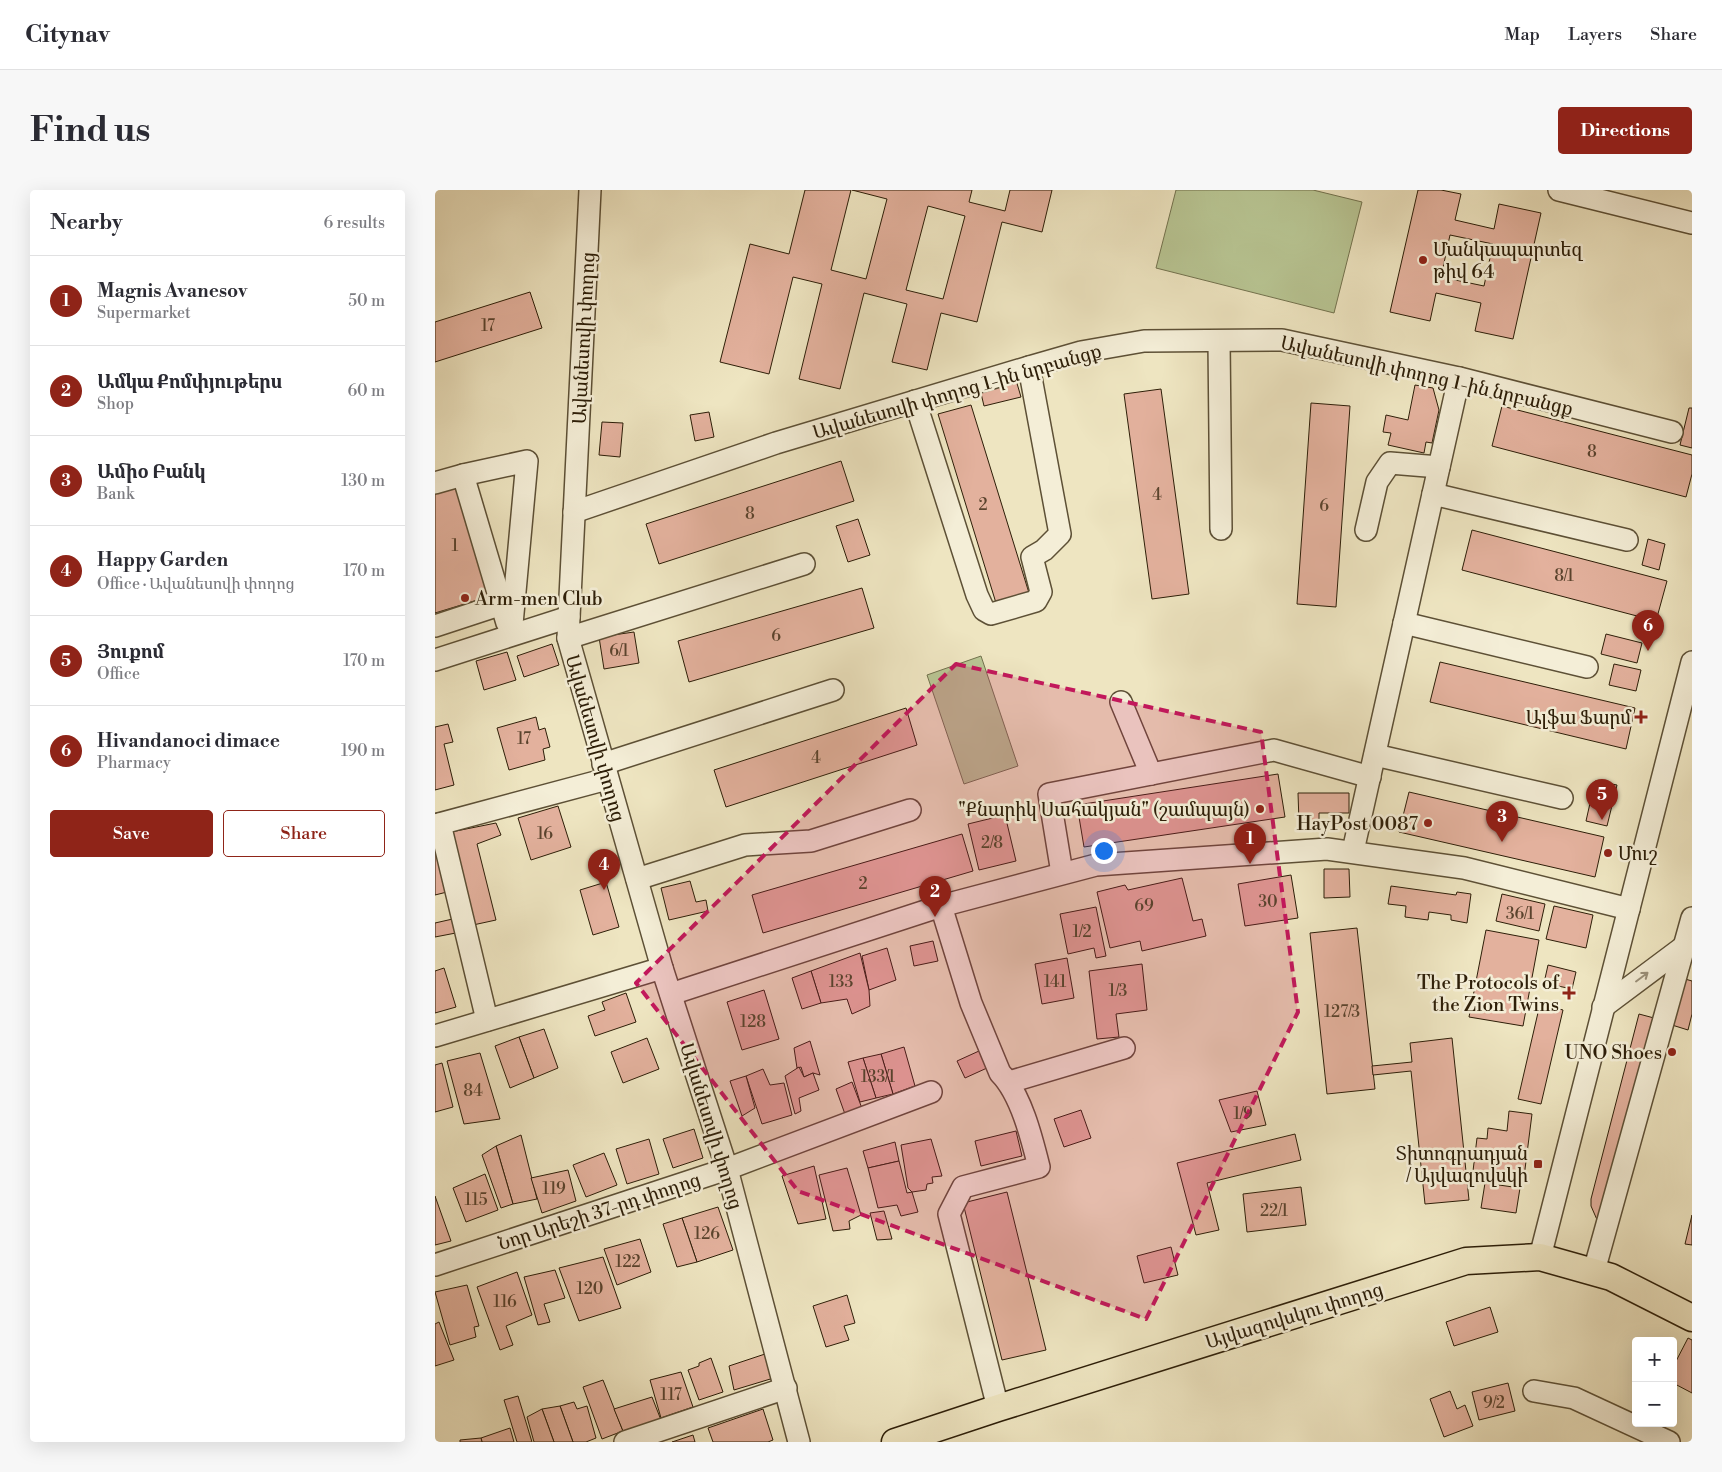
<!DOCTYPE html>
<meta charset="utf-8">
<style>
body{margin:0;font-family:"Libre Bodoni","Noto Serif Armenian",serif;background:#f7f7f7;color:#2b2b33}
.controls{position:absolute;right:15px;bottom:15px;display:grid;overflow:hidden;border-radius:5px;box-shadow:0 5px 20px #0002}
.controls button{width:45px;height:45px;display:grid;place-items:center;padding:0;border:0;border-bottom:1px solid #e1e1e2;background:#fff;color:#2b2b33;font:25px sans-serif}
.you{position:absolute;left:668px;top:660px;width:18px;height:18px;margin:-12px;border:4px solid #fff;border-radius:50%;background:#1a73e8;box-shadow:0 0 0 8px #1a73e833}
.badge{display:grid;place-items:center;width:32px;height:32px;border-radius:50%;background:#8f2418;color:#fff;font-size:16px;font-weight:700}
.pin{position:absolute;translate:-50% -41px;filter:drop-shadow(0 1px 2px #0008)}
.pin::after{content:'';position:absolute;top:26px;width:18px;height:15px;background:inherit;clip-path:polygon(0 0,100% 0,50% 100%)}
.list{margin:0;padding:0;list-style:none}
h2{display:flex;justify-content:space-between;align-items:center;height:65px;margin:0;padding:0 20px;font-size:21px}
h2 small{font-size:16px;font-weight:400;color:#7c7c81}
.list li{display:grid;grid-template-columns:32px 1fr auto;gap:15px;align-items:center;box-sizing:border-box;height:90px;padding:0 20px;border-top:1px solid #e1e1e2}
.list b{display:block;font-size:19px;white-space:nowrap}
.list p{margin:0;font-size:16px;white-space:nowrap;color:#7c7c81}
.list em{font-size:16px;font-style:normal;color:#7c7c81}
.actions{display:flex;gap:10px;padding:15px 20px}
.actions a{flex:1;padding:11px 0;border:1px solid #8f2418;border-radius:5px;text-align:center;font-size:18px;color:#8f2418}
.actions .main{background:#8f2418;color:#fff}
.map{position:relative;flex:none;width:1257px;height:1252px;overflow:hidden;border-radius:5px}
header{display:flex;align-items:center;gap:30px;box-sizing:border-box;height:70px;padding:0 25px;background:#fff;border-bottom:1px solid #e1e1e2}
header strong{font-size:24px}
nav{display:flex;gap:28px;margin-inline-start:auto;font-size:18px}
.intro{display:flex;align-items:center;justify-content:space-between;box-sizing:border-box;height:120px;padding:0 30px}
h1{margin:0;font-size:35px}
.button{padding:12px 22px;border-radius:5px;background:#8f2418;color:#fff;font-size:18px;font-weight:700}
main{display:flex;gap:30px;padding:0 30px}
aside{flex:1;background:#fff;border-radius:5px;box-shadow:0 5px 20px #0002}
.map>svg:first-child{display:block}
</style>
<header>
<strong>Citynav</strong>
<nav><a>Map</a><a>Layers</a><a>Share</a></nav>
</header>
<div class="intro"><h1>Find us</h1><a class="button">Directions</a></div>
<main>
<aside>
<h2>Nearby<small>6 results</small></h2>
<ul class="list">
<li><span class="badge">1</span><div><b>Magnis Avanesov</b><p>Supermarket</p></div><em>50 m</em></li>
<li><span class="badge">2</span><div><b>Ամկա Քոմփյութերս</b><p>Shop</p></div><em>60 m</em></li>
<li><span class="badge">3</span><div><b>Ամիօ Բանկ</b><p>Bank</p></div><em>130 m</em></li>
<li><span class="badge">4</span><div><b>Happy Garden</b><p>Office · Ավանեսովի փողոց</p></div><em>170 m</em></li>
<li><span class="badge">5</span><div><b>Յուքոմ</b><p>Office</p></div><em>170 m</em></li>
<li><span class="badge">6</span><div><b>Hivandanoci dimace</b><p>Pharmacy</p></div><em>190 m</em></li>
</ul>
<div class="actions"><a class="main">Save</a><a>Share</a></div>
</aside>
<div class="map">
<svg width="1257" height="1252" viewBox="0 0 1257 1252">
<rect width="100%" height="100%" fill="#eee5c1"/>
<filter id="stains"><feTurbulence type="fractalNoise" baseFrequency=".004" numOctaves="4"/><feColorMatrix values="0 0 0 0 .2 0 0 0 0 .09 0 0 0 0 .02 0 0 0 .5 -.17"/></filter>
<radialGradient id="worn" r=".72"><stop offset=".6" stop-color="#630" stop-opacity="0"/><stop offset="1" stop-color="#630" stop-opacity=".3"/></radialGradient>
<g fill="#b8c593" stroke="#72724e">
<polygon points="741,0 878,0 927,12 899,123 721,78"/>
<polygon points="546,466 583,576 529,594 492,485"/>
</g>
<g fill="#e3b19d" stroke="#2d1e08" fill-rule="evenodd">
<path d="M 370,0 L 416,0 L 396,80 L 431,89 L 452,9 L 417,0 L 537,0 L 534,12 L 570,21 L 575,0 L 617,0 L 607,42 L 567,32 L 542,132 L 506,123 L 492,180 L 457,172 L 472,114 L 429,103 L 405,199 L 364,189 L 387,94 L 358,87 L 334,184 L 285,172 L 315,54 L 354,64 ZM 493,16 L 530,26 L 508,109 L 471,100 Z"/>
<path d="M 983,0 L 1006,0 L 1026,4 L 1020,30 L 1059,39 L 1064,14 L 1106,23 L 1078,149 L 1040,141 L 1046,113 L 1001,103 L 995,131 L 955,122 ZM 1015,45 L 1058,54 L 1049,96 L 1006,87 Z"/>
<polygon points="95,102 107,138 0,172 0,132"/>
<polygon points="581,190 586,207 549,216 545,199"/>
<polygon points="980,195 998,198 1004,220 997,253 991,252 989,263 953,255 956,243 948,242 951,225 973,230"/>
<polygon points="726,199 754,404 717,409 689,204"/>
<polygon points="876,213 915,216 901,417 862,414"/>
<polygon points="536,215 594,403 561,413 503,224"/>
<polygon points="1067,216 1257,265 1257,284 1251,307 1057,256"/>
<polygon points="1254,218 1257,218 1257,258 1245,255"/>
<polygon points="274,222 279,247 260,251 255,225"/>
<polygon points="167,232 188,233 185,267 164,265"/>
<polygon points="406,271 419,311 224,374 211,334"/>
<polygon points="23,297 56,406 0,423 0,304"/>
<polygon points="423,329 435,365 413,372 401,336"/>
<polygon points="1037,340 1232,391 1221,431 1027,380"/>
<polygon points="1213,349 1230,354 1224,380 1207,375"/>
<polygon points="427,398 439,438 254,492 243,451"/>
<polygon points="199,442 204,473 169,479 164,447"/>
<polygon points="1171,444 1207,453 1202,473 1166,464"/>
<polygon points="117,454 124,475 89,487 82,466"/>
<polygon points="72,462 81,490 49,500 41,471"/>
<polygon points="1005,472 1200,518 1191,559 995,512"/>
<polygon points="1179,474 1206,480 1201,501 1174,495"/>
<polygon points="471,518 482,555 291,617 279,580"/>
<polygon points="101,527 104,540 110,538 115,557 108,559 110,570 74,580 62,538"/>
<polygon points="13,534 18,552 9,554 19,595 0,600 0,537"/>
<polygon points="843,584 850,627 649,657 642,615"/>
<polygon points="1160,591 1182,595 1172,636 1151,631"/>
<polygon points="974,602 1169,647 1160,687 964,642"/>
<polygon points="863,603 914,603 914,623 884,623 884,632 864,632"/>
<polygon points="123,616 136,657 96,670 83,628"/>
<polygon points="570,625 581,671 544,680 533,634"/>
<polygon points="61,633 66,645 42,654 61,730 38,735 16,642"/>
<polygon points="527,644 538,681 328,743 317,705"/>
<polygon points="0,660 2,660 12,702 0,705"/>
<polygon points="889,679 914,679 915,707 889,708"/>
<polygon points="856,685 863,728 810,736 803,694"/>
<polygon points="747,688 758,731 767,729 771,746 707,761 705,751 675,758 662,702 690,695 693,700"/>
<polygon points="255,691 261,712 271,710 273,721 234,730 226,698"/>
<polygon points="171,692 184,737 158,745 145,700"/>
<polygon points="956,696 1021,705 1022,702 1036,704 1032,733 1016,730 1016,725 994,722 993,730 970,727 971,716 953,714"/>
<polygon points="1067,704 1110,714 1104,741 1061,731"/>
<polygon points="1119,716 1158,725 1151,758 1111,749"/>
<polygon points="661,717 671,766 661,768 659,758 633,764 625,724"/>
<polygon points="22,728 26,742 0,747 0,733"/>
<polygon points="922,738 940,899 892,904 875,743"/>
<polygon points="1051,740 1104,750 1088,836 1034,827"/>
<polygon points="498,751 503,771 479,776 475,756"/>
<polygon points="452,758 461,790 434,800 427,766"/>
<polygon points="425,763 434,800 435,816 417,824 412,809 386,813 376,781"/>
<polygon points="632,768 639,808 607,814 600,774"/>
<polygon points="707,774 712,820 681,824 684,847 662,849 654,781"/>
<polygon points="1113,775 1141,782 1137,799 1109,793"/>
<polygon points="9,778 21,817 0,823 0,781"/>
<polygon points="376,781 386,813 367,819 357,788"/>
<polygon points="1250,789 1257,791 1257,824 1253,840 1237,835"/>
<polygon points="329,800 344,849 307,860 292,812"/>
<polygon points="191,803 201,832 160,846 153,826 170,820 167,812"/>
<polygon points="1105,814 1128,820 1106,914 1083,909"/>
<polygon points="1204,824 1219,828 1163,1032 1156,1016 1156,1009"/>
<polygon points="109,839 123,878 99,888 84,847"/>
<polygon points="84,847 99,888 75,898 60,856"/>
<polygon points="212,848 224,879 188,893 176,862"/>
<polygon points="1017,848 1034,1010 990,1014 976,881 938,885 937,876 977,872 975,853"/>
<polygon points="375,851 385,885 378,883 369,887 366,877 362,878 359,858"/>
<polygon points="469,857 480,896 458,904 446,864"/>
<polygon points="544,861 552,878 530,888 522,871"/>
<polygon points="45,863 65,929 29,934 12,871"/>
<polygon points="446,864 458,904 441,908 428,868"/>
<polygon points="428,868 441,908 425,912 413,872"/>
<polygon points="7,873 18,917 0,922 0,875"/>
<polygon points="364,877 369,887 378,883 384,900 364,908 366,921 360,924 350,886"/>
<polygon points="328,879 335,895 349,893 357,925 327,934 311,886"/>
<polygon points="311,886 320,918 307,926 295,891"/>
<polygon points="417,892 428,921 411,927 401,899"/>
<polygon points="822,901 831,935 796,942 784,910"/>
<polygon points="646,920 656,948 629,957 619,929"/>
<polygon points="1074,921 1097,924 1089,987 1038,981 1042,948 1052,949 1053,938 1072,941"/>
<polygon points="259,939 268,968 238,978 228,949"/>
<polygon points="581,941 587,966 546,976 540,951"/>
<polygon points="860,944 866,970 772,993 784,1040 761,1045 742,973"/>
<polygon points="86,945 102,1009 78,1014 61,956"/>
<polygon points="214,949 224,984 192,994 181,959"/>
<polygon points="496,949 507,986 497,987 498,993 492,994 491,1000 477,1002 473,998 466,955"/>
<polygon points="460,952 464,971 433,978 428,961"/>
<polygon points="61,956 78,1014 66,1018 47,965"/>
<polygon points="169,963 182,995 151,1007 138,975"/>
<polygon points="464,971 472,1003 477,1002 483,1022 466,1026 462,1015 443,1018 433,978"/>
<polygon points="379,976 391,1029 363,1034 347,986"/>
<polygon points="412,978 426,1025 414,1031 415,1039 398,1041 384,985"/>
<polygon points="133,980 141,1011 107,1023 96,988"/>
<polygon points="50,984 63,1020 31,1032 18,998"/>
<polygon points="1050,993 1085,998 1081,1023 1046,1018"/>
<polygon points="866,997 871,1035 812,1042 808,1004"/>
<polygon points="572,1002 611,1160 567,1170 528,1013"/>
<polygon points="0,1006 16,1051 0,1055"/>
<polygon points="283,1017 298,1060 262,1072 247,1028"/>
<polygon points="449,1021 457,1049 442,1050 435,1023"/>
<polygon points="1257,1025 1257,1055 1250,1054"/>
<polygon points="247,1028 262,1072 242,1077 228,1034"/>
<polygon points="205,1049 216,1082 182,1095 169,1059"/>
<polygon points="736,1057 743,1085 709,1093 702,1066"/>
<polygon points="168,1067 186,1118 144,1131 124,1078"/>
<polygon points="120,1080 130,1108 109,1114 115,1132 103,1135 89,1087"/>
<polygon points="82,1082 97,1125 71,1136 78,1155 65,1160 42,1097"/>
<polygon points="32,1095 44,1136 39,1137 41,1147 15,1155 0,1102"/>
<polygon points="412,1105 420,1133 409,1136 414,1150 391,1157 378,1116"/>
<polygon points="1055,1117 1063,1142 1019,1156 1011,1132"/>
<polygon points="4,1132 19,1170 0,1176 0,1134"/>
<polygon points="1253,1148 1257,1150 1257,1203 1238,1193 1238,1177"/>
<polygon points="333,1163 342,1187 299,1200 294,1176"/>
<polygon points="276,1168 288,1202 264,1210 253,1180 264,1176 264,1173"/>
<polygon points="246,1182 258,1217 226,1228 215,1190"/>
<polygon points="168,1190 188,1241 167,1249 148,1197"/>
<polygon points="1073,1193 1080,1221 1044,1230 1037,1202"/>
<polygon points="1015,1201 1022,1219 1030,1215 1038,1236 1009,1247 995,1209"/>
<polygon points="83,1206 97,1252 82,1252 69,1210"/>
<polygon points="217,1207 226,1230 188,1241 179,1219"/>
<polygon points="139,1212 142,1219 152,1216 161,1248 151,1252 138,1252 125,1216"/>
<polygon points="125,1216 138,1252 119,1252 107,1219"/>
<polygon points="107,1219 119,1252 99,1252 92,1227"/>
<polygon points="328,1219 338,1250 333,1252 278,1252 273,1238"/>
<polygon points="75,1238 79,1252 47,1252 46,1248"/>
<polygon points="258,1245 260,1252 237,1252"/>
<polygon points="46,1248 47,1252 25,1252 25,1250"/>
</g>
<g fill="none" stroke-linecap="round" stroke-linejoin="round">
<defs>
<g id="minor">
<polyline points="155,0 133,448 227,778 292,979 364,1252"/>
<polyline points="1124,0 1257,33"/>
<polyline points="784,151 786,339"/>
<polyline points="480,211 542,405 549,420 556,424 601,411 606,402 597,367 609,360 625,344 594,177"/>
<polyline points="28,285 72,433"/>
<polyline points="0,293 28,285 92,271 76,445"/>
<polyline points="998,304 1192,350"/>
<polyline points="139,322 341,253 594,177 646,162 709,151 847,150 1024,188 1237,242"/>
<polyline points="931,340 942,292 955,273 1004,277"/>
<polyline points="969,433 1152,477"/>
<polyline points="0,436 67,414"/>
<polyline points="133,448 369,374"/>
<polyline points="0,470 134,427"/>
<polyline points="686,512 716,584"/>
<polyline points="940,565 1127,608"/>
<polyline points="168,574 398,500"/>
<polyline points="5,634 52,830"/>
<polyline points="0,635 172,589"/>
<polyline points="918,661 1024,188"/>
<polyline points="627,683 614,604 839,560 935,587"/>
<polyline points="202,689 310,655 376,651 475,620"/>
<path d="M 506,716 L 536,813 L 565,883 C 586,904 597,949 604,977 L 528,997 L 514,1024 L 563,1218"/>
<polyline points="236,804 506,716 661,675 892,659 1029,678 1194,719"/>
<polyline points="1168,817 1255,752"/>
<polyline points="0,846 227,778"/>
<polyline points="574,892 689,858"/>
<polyline points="1105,1067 1257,472"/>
<polyline points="0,1075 292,979 496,902"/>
<polyline points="1159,1081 1257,728"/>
<polyline points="1099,1201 1139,1208 1234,1252"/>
<polyline points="190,1252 351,1198"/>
</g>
<polyline id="major" points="460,1252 563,1218 1031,1071 1105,1067 1176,1087 1257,1128"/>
</defs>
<use href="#minor" stroke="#5d5036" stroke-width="24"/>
<use href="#major" stroke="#2d1e08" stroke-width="29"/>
<use href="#minor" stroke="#f4eed7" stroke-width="21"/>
<use href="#major" stroke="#eee5c1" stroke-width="26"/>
</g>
<defs><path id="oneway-shaft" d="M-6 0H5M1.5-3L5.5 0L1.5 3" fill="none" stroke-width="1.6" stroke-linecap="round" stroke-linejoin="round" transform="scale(1.25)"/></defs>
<use stroke="#9a907a" href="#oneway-shaft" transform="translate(1207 787) rotate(-37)"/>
<path fill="#c2185b" fill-opacity="0.2" stroke="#c2185b" stroke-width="4" stroke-dasharray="10 6" stroke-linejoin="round" d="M 521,474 L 826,542 L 863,822 L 711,1129 L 363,1001 L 201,793 Z"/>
<g fill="#8f2418" stroke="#f4eed7" stroke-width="2">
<circle cx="988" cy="70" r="5"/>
<circle cx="30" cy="408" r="5"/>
<path d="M1203.5 519.5h5v5h5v5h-5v5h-5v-5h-5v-5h5z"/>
<circle cx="825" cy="619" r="5"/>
<circle cx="993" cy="633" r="5"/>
<circle cx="1173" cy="663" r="5"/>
<path d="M1131.5 795.5h5v5h5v5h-5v5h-5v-5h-5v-5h5z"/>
<circle cx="1237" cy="862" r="5"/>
<rect x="1098" y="969" width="10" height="10" rx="2.5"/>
</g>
<g text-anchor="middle" stroke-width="5" stroke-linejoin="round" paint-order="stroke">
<g font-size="16" fill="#5a432d">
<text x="53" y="141">17</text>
<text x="1157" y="267">8</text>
<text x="722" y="310">4</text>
<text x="548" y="320">2</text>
<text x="889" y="321">6</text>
<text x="315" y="329">8</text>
<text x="20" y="361">1</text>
<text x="1129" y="391">8/1</text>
<text x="341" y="451">6</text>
<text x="184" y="466">6/1</text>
<text x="89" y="554">17</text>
<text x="381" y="573">4</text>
<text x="110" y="649">16</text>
<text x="557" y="658">2/8</text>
<text x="428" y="699">2</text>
<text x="833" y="717">30</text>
<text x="709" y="721">69</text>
<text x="1085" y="729">36/1</text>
<text x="647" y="747">1/2</text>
<text x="406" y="797">133</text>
<text x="620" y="797">141</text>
<text x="683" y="806">1/3</text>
<text x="907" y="827">127/3</text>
<text x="318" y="837">128</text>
<text x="443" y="892">133/1</text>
<text x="38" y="906">84</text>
<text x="808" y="929">1/9</text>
<text x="119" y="1004">119</text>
<text x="41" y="1015">115</text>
<text x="839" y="1026">22/1</text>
<text x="272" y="1049">126</text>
<text x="193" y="1077">122</text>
<text x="155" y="1104">120</text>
<text x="70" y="1117">116</text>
<text x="236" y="1210">117</text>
<text x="1059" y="1218">9/2</text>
</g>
<g font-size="19" fill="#2d1e08" stroke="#f4eed7" text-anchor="end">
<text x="998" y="66" text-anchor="start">Մանկապարտեզ<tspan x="998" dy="22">թիվ 64</tspan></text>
<text x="40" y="415" text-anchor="start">Arm-men Club</text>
<text x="1196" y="534">Ալֆա Ֆարմ</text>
<text x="815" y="626">"Քնարիկ Սահակյան" (շամպայն)</text>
<text x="983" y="640">HayPost 0087</text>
<text x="1183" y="670" text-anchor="start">Մուշ</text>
<text x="1124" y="799">The Protocols of<tspan x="1124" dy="22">the Zion Twins</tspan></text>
<text x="1227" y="869">UNO Shoes</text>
<text x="1093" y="970">Տիտոգրադյան<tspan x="1093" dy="22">/ Այվազովսկի</tspan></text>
</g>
<g font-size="19" fill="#2d1e08" stroke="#f4eed7">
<text transform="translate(148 148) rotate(-87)" y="7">Ավանեսովի փողոց</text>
<text transform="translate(992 185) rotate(13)" y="7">Ավանեսովի փողոց 1-ին նրբանցք</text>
<text transform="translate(522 201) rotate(-16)" y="7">Ավանեսովի փողոց 1-ին նրբանցք</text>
<text transform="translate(161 548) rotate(74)" y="7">Ավանեսովի փողոց</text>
<text transform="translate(277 936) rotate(73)" y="7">Ավանեսովի փողոց</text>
<text transform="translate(164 1021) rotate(-18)" y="7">Նոր Արեշի 37-րդ փողոց</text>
<text transform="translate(859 1125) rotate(-17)" y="7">Այվազովսկու փողոց</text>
</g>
</g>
<rect width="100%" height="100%" filter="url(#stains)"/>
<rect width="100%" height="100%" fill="url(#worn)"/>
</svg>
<div class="controls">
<button>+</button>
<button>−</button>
</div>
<div class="you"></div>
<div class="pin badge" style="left:815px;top:674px">1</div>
<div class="pin badge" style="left:500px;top:727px">2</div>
<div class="pin badge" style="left:1067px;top:652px">3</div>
<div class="pin badge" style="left:169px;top:700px">4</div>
<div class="pin badge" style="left:1167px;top:630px">5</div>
<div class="pin badge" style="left:1213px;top:461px">6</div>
</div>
</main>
